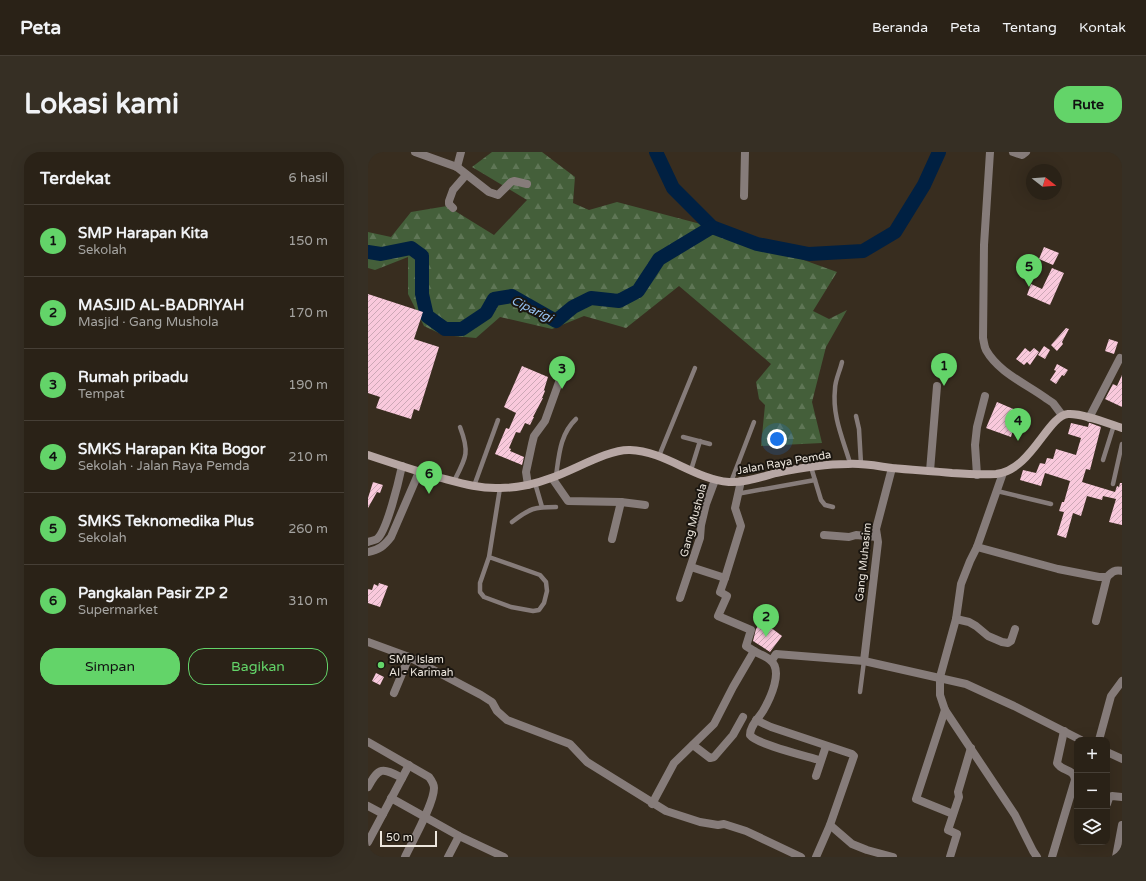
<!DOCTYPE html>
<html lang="id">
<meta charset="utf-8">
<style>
body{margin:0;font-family:"Varela Round",sans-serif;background:#362f24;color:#f1f3f6}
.controls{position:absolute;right:12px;bottom:12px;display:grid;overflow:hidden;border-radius:8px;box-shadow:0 4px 16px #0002}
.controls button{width:36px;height:36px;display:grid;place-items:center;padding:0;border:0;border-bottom:1px solid #463f36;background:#2a2217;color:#f1f3f6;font:20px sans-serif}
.compass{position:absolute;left:658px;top:12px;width:36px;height:36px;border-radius:50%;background:#2a2217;box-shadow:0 4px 16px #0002;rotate:107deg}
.scale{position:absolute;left:12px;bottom:10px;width:57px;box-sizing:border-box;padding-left:4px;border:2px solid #ece6dd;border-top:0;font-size:11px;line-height:14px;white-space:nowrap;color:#ece6dd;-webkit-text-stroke:3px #1b1610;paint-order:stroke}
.you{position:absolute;left:409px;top:287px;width:14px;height:14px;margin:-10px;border:3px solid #fff;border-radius:50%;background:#1a73e8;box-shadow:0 0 0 6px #1a73e833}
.badge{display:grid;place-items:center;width:26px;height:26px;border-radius:50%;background:#63d469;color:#111;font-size:13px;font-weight:700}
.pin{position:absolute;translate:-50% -33px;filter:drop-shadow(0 1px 2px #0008)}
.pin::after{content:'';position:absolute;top:21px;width:14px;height:12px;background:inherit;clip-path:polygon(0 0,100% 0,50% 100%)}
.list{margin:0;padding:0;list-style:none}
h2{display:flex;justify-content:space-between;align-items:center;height:52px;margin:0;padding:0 16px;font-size:17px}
h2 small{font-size:13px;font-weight:400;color:#a5a4a1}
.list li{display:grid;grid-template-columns:26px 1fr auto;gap:12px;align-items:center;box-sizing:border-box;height:72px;padding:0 16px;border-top:1px solid #463f36}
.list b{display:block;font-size:15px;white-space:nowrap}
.list p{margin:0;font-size:13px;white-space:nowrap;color:#a5a4a1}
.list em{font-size:13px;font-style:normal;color:#a5a4a1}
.actions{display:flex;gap:8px;padding:12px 16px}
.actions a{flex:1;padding:9px 0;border:1px solid #63d469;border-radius:16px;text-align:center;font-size:14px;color:#63d469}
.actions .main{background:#63d469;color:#111}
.icon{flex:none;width:22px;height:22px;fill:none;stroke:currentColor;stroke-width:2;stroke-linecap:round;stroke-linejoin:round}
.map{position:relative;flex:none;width:754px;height:705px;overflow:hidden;border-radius:16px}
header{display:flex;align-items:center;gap:24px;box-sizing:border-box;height:56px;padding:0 20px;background:#2a2217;border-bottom:1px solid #463f36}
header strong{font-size:19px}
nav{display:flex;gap:22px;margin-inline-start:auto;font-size:14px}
.intro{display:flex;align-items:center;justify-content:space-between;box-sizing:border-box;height:96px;padding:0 24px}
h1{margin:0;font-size:28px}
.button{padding:10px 18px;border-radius:16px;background:#63d469;color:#111;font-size:14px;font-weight:700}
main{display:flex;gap:24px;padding:0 24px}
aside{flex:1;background:#2a2217;border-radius:16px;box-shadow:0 4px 16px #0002}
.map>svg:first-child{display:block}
</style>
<header>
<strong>Peta</strong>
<nav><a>Beranda</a><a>Peta</a><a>Tentang</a><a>Kontak</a></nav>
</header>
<div class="intro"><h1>Lokasi kami</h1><a class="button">Rute</a></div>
<main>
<aside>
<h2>Terdekat<small>6 hasil</small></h2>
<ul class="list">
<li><span class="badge">1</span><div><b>SMP Harapan Kita</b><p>Sekolah</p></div><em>150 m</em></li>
<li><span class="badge">2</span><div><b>MASJID AL-BADRIYAH</b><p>Masjid · Gang Mushola</p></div><em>170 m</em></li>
<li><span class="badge">3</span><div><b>Rumah pribadu</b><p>Tempat</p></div><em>190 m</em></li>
<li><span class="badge">4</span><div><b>SMKS Harapan Kita Bogor</b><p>Sekolah · Jalan Raya Pemda</p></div><em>210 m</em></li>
<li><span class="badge">5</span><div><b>SMKS Teknomedika Plus</b><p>Sekolah</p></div><em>260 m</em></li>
<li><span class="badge">6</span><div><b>Pangkalan Pasir ZP 2</b><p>Supermarket</p></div><em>310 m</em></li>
</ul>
<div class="actions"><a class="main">Simpan</a><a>Bagikan</a></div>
</aside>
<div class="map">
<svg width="754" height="705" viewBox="0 0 754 705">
<defs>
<pattern id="forest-firs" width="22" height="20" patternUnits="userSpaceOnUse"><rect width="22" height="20" fill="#445f3a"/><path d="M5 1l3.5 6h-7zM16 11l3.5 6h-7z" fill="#5f7656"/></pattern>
<pattern id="building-hatch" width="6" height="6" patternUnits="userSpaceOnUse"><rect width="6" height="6" fill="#f9c9dc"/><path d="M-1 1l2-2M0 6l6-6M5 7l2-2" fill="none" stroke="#cca8b6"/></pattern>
</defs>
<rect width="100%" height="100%" fill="#382d1f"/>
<polygon fill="url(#forest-firs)" points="124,0 174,0 207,25 205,51 221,58 249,50 344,75 469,120 445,159 461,167 479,158 458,195 444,250 454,291 393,294 397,253 391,247 388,230 403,212 311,134 258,176 216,164 184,177 132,165 108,186 75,183 56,174 40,142 40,105 7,118 0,116 0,80 23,85 43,60 79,54 126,83 159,48 104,15"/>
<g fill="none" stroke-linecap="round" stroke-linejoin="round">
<g stroke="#002042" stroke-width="14">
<polyline points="288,0 305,36 344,75 389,92 441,102 495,99 527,80 556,33 571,0"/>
<polyline points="0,100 13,102 43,96 54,104 54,142 59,164 77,177 94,177 118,161 126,147 144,144 188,169 205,155 223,146 251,149 270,139 291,107 344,75"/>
</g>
</g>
<g fill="url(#building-hatch)">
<polygon points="676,95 691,101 685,113 671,107"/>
<polygon points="684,116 696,121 682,153 659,143 663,132 674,137"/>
<polygon points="0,142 55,160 46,187 71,195 51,259 46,257 43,267 8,256 12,245 0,241"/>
<polygon points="698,176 701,177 694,190 695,192 689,199 683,193"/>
<polygon points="741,187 750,190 746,202 737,199"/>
<polygon points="676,194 682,198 677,207 670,203"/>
<polygon points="657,196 662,200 666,196 671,200 662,213 659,210 656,213 648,207"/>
<polygon points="689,212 700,218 696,224 694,223 688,232 682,228 688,219 686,218"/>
<polygon points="154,214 180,225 176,238 177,239 174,246 175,246 165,265 166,265 162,273 157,271 152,281 148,280 141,296 143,297 142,299 156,305 154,313 127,302 138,276 141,277 148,261 136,255"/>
<polygon points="754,223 754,255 737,247 745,232 749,234"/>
<polygon points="629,250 650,259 643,285 618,276"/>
<polygon points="703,271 720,275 721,271 722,271 733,275 722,318 718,317 714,330 747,340 749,334 751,335 752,331 754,331 754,373 741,370 748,347 735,344 734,348 719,344 713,364 705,361 698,386 689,383 696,360 691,359 694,350 696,350 702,329 677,321 673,334 652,328 655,318 668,321 672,311 677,312 679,306 685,307 688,297 708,303 713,286 700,282"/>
<polygon points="5,330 15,333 12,341 9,340 0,356 0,346"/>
<polygon points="11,431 20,434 12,455 0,451 0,437 4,438 6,432 10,434"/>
<polygon points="394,469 414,484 402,500 385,489 388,477"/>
<polygon points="8,521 16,525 12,533 4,529"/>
</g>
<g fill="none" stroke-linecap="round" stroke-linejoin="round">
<g stroke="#867c7a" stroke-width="4.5">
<path d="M 474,210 C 472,219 467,228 467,237 C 464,264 475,287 482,311"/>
<polyline points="488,264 491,277 493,312"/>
<polyline points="315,285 342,292"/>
<polyline points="291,304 327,216"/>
<polyline points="735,308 746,273"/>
<polyline points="443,315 453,348 457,353 465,355"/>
<polyline points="323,318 332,289"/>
<path d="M 188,324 C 191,303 192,282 208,267"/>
<path d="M 86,329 C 98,306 102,301 92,275"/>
<polyline points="363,330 386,270"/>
<polyline points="167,331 174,355"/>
<polyline points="745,332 754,292"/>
<polyline points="106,334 130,268"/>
<polyline points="629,339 683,352"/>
<polyline points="374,341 447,328"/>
<path d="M 144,370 C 162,356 166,355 188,355"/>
<polyline points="121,405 172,423 178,430 179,439 176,451 171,458 165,459 143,455 116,445 112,440 112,431 121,405 132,336"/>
<polyline points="492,540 496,509"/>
</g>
<g stroke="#867c7a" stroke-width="8">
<polyline points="47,0 89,15 121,40 130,43 143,30 146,29 159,32"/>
<path d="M 622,0 L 616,93 L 615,186 C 616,190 616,194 618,198 C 631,221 659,232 679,247 L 685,251 L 694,263"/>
<polyline points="645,0 654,3 658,0"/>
<polyline points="89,15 93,0"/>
<polyline points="376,44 377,0"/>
<polyline points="85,56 81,52 81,49 85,38 98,23"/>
<polyline points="721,266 752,206"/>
<polyline points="562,319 569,234"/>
<polyline points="635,321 609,395 602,409 593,432 588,467 572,525 572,543 577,558 647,663 665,699 669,705"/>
<polyline points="609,323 607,293 609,275 617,244"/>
<polyline points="184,326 200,349 253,350 277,353"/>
<polyline points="160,333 158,320 164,292 166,284 177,269 195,219"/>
<polyline points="456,383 481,385 488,383 509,385"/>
<polyline points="244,387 253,350"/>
<path d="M 0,390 C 3,389 7,388 9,387 C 19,379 31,328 34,314"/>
<path d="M 609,395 L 690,417 L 731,425 L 739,425 C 744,420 747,417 754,419"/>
<path d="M 0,400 C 11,398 16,394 23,385 L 51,320"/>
<polyline points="323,415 357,426 352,440 359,444 350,464 383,478 378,494 386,499"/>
<polyline points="357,426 373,374 367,356 373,329"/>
<polyline points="312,446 332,386 333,373 338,352 347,328"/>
<polyline points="588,467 601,470 608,474 620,484 634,490 640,491 643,489 647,477"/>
<polyline points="728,469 739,425"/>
<polyline points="0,490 41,505 113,543 124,550 129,559 139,568 202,592 219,610 298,659 332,670 350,673 356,672 378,679 433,705"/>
<polyline points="404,508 408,502 496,509 598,532 646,554 713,588"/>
<polyline points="496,509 510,390 508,377 524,316"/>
<polyline points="26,541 41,505"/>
<polyline points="577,558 548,647 585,662"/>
<polyline points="388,568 403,575 484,602 486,604 462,673 448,705"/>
<polyline points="731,588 743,544 754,529"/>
<path d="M 0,590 L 61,625 C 64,629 66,632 66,636 C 66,652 44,690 37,705"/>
<polyline points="325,593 342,606 346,605 365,583 375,565"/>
<polyline points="739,600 754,607"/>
<polyline points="448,624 458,594"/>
<path d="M 0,635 C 11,615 14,615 34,626"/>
<polyline points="23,646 91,684 136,705"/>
<path d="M 284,652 L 306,611 L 346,572 L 365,535 L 386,499 C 391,502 398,504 402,508 C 416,518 402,547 395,559 C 390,567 382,574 382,583 C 388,592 438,604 451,608"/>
<polyline points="739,652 741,646 744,644 754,645"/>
<polyline points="0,654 15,662"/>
<polyline points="462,673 484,692 499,698 525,705"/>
<polyline points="0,690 41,613"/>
<polyline points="80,705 91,684"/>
<polyline points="582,705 589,682 580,678 591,645 590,640 603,596"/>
<path d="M 684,705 L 707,628 C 706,616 694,620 689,611 L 696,579"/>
<polyline points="748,705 754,673"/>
</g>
<path stroke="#b7a7a4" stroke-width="8" d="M 0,303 C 24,311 48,319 73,326 C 92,331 112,337 132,336 C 150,336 167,332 183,326 C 205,319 240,297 262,298 C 297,299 326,327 361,330 C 376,331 393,325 408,321 C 432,316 455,312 480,312 C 494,311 509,314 524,316 C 544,318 564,319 584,321 C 598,322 613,323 628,322 C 664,318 679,264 700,262 C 714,261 739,271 754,276"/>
</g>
<circle fill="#63d469" stroke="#1b1610" stroke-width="1.5" cx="13" cy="513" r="4"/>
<g text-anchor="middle" stroke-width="4" stroke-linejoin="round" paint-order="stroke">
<g font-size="11" fill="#ece6dd" stroke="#1b1610">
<text transform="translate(416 310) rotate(-10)" y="4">Jalan Raya Pemda</text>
<text transform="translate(325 368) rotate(-75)" y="4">Gang Mushola</text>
<text transform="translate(495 410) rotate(-84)" y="4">Gang Muhasim</text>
</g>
<g font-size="11" fill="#ece6dd" stroke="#1b1610" text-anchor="start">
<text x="21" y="511">SMP Islam<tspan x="21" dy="13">Al - Karimah</tspan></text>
</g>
<g font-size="12" font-style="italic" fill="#97c3f4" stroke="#1b1610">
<text transform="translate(164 157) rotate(26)" y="4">Ciparigi</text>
</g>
</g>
</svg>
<div class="controls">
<button>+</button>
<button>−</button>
<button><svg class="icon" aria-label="layers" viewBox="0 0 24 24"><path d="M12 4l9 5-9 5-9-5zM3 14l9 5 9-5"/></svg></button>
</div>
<svg class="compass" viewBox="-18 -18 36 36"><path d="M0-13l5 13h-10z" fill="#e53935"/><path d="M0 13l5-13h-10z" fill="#a5a4a1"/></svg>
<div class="scale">50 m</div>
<div class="you"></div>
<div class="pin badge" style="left:576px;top:234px">1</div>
<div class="pin badge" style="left:398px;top:485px">2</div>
<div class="pin badge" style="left:194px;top:237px">3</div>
<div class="pin badge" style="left:650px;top:289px">4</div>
<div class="pin badge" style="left:661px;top:135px">5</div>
<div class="pin badge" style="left:61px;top:342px">6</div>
</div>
</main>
